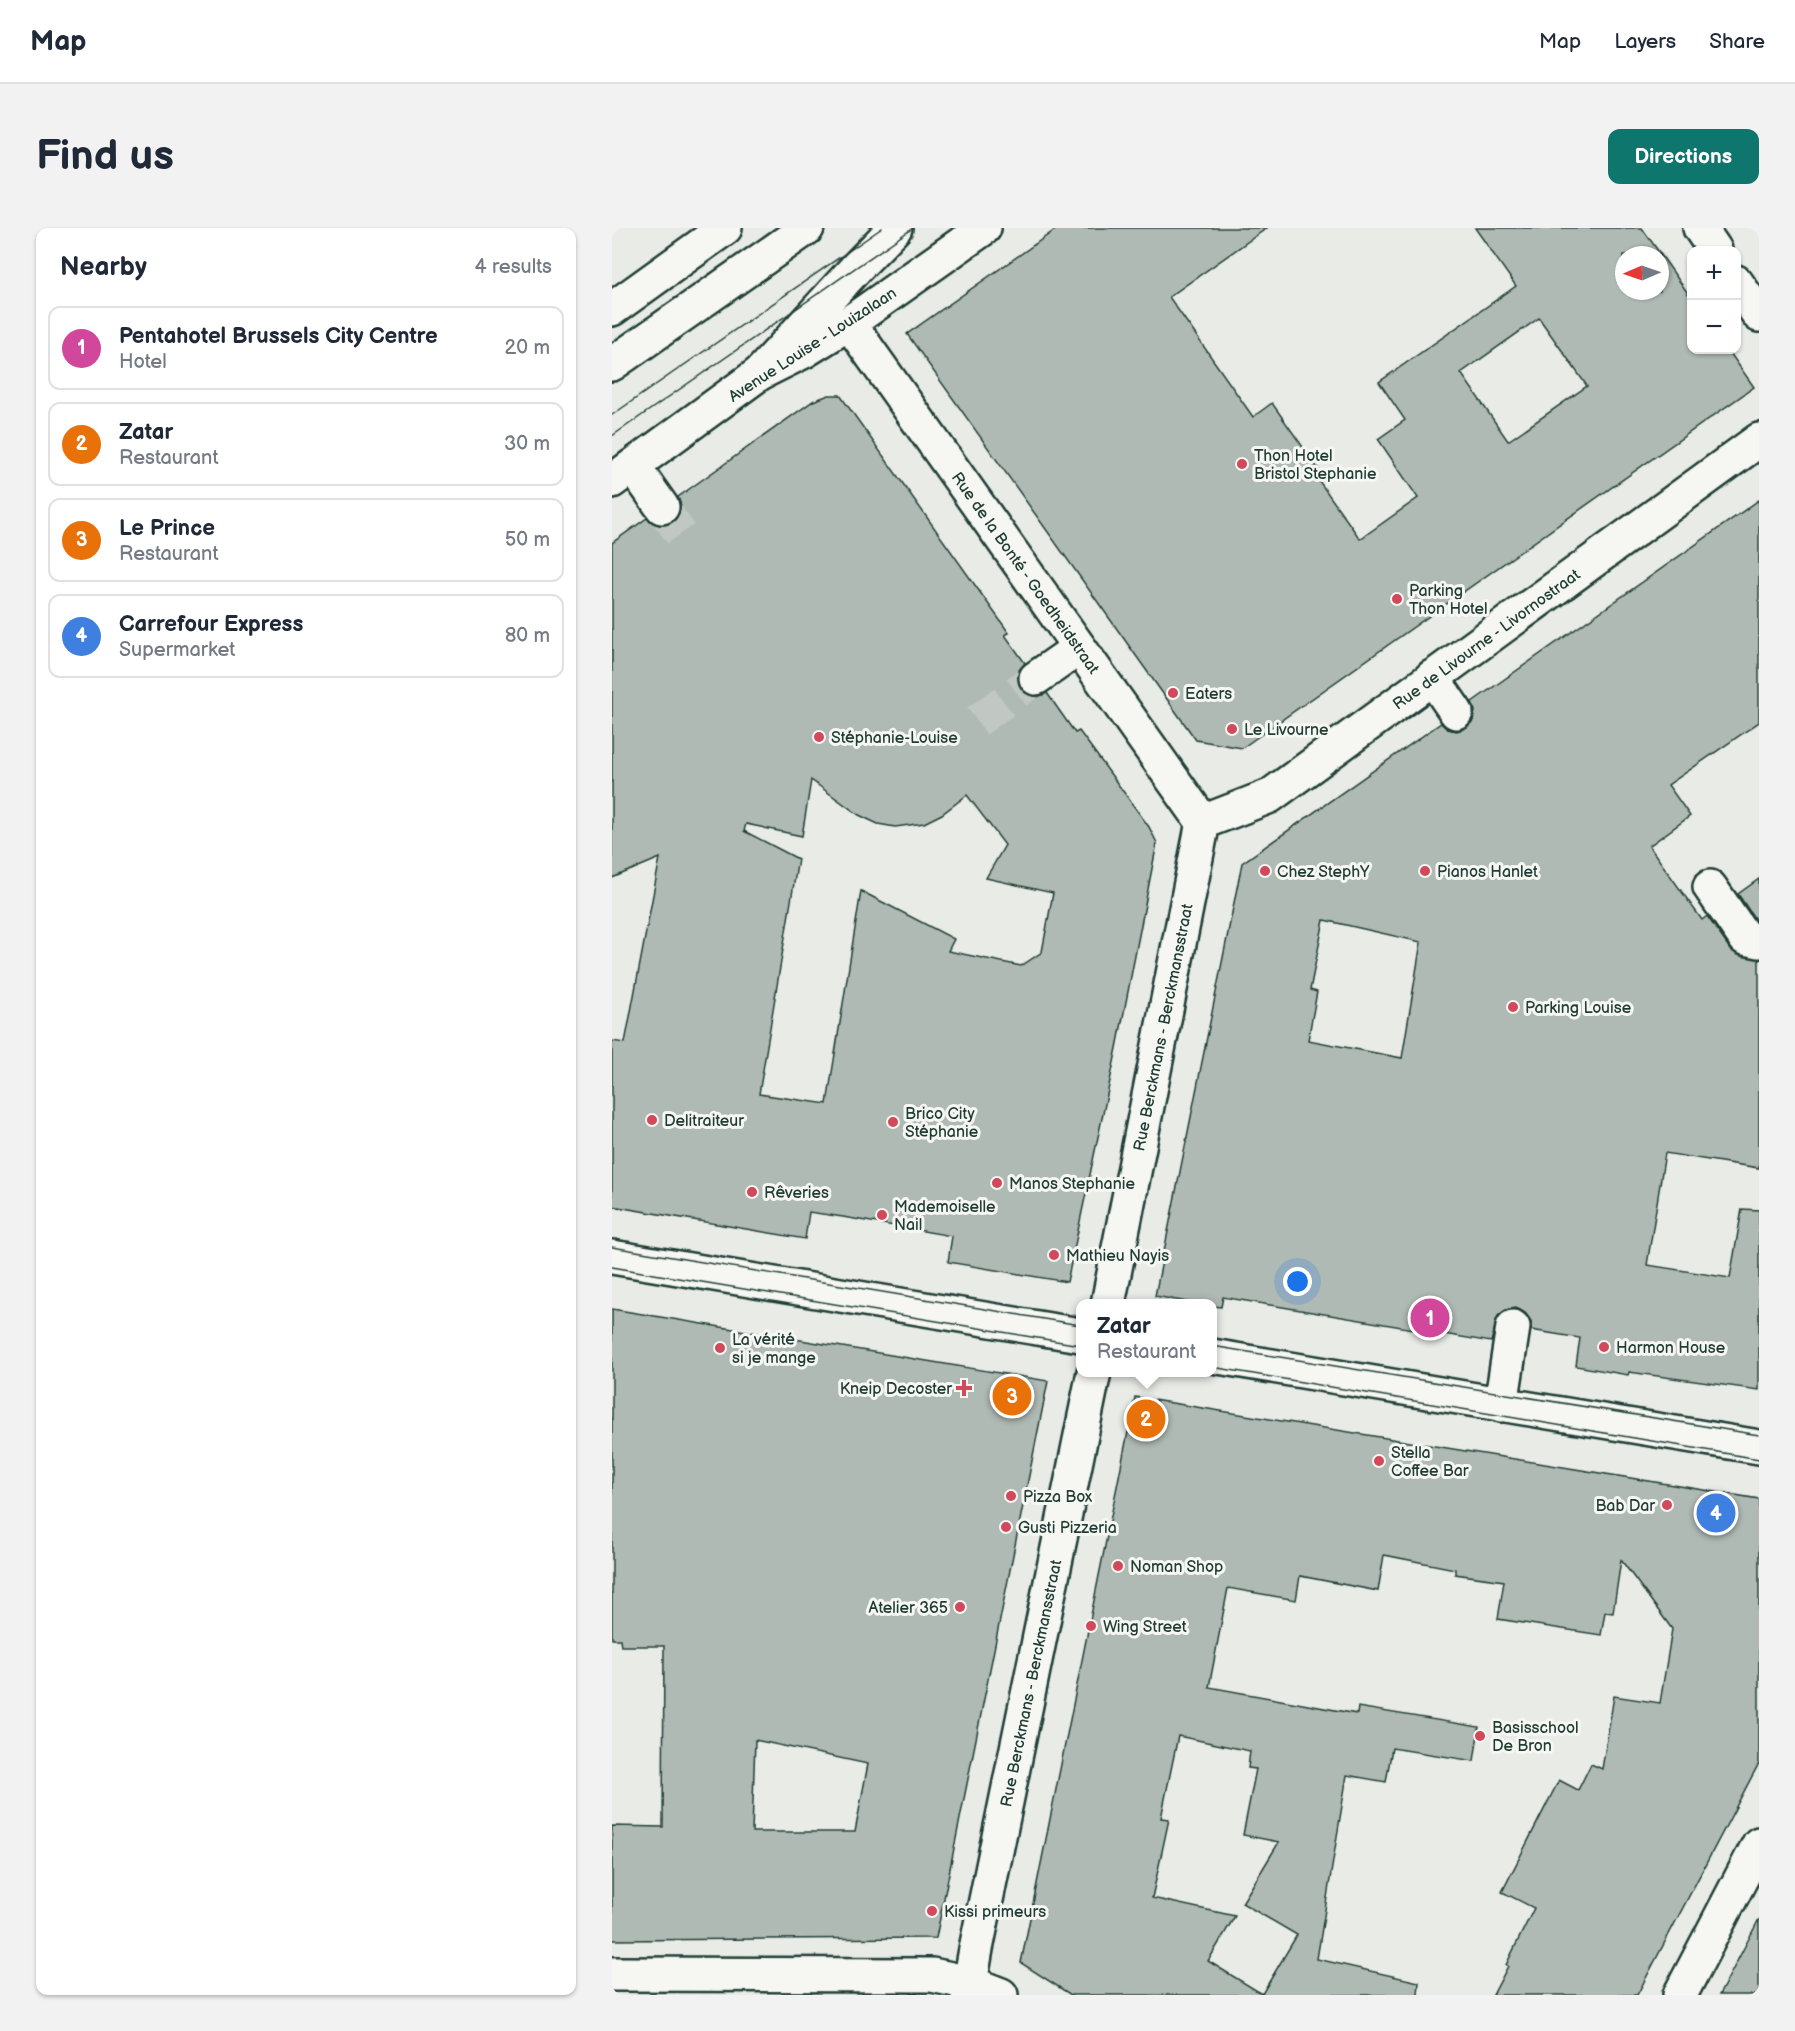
<!DOCTYPE html>
<meta charset="utf-8">
<style>
body{margin:0;font-family:"Balsamiq Sans",sans-serif;background:#f2f2f3;color:#1f2937}
.controls{position:absolute;right:18px;top:18px;display:grid;overflow:hidden;border-radius:12px;box-shadow:0 2px 4px #0004}
.controls button{width:54px;height:54px;display:grid;place-items:center;padding:0;border:0;border-bottom:2px solid #e0e1e3;background:#fff;color:#1f2937;font:30px sans-serif}
.compass{position:absolute;left:1003px;top:18px;width:54px;height:54px;border-radius:50%;background:#fff;box-shadow:0 2px 4px #0004;rotate:268deg}
.you{position:absolute;left:686px;top:1054px;width:21px;height:21px;margin:-15px;border:4px solid #fff;border-radius:50%;background:#1a73e8;box-shadow:0 0 0 9px #1a73e833}
.badge{display:grid;place-items:center;width:39px;height:39px;border-radius:50%;background:#0f766e;color:#fff;font-size:20px;font-weight:700}
.pin{position:absolute;translate:-50% -50%;border:3px solid #fff;box-shadow:0 2px 6px #0006}
.popup{position:absolute;left:464px;top:1071px;width:141px;height:78px;box-sizing:border-box;display:grid;place-content:center;border-radius:12px;background:#fff;filter:drop-shadow(0 2px 4px #0005);font-size:20px;white-space:nowrap;color:#747a83}
.popup b{font-size:22px;color:#1f2937}
.popup::after{content:'';position:absolute;left:50%;top:100%;margin-left:-12px;border:12px solid transparent;border-top-color:#fff}
.list{margin:0;padding:0;list-style:none}
h2{display:flex;justify-content:space-between;align-items:center;height:78px;margin:0;padding:0 24px;font-size:26px}
h2 small{font-size:20px;font-weight:400;color:#747a83}
.list li{display:grid;grid-template-columns:39px 1fr auto;gap:18px;align-items:center;box-sizing:border-box;height:84px;margin:0 12px 12px;padding:0 12px;border:2px solid #e0e1e3;border-radius:12px}
.list b{display:block;font-size:22px;white-space:nowrap}
.list p{margin:0;font-size:20px;white-space:nowrap;color:#747a83}
.list em{font-size:20px;font-style:normal;color:#747a83}
.map{position:relative;flex:none;width:1147px;height:1767px;overflow:hidden;border-radius:12px}
header{display:flex;align-items:center;gap:36px;box-sizing:border-box;height:84px;padding:0 30px;background:#fff;border-bottom:2px solid #e0e1e3}
header strong{font-size:28px}
nav{display:flex;gap:33px;margin-inline-start:auto;font-size:21px}
.intro{display:flex;align-items:center;justify-content:space-between;box-sizing:border-box;height:144px;padding:0 36px}
h1{margin:0;font-size:42px}
.button{padding:15px 27px;border-radius:12px;background:#0f766e;color:#fff;font-size:21px;font-weight:700}
main{display:flex;gap:36px;padding:0 36px}
aside{flex:1;background:#fff;border-radius:12px;box-shadow:0 2px 4px #0004}
.map>svg:first-child{display:block}
</style>
<header>
<strong>Map</strong>
<nav><a>Map</a><a>Layers</a><a>Share</a></nav>
</header>
<div class="intro"><h1>Find us</h1><a class="button">Directions</a></div>
<main>
<aside>
<h2>Nearby<small>4 results</small></h2>
<ul class="list">
<li><span class="badge" style="background:#d1479c">1</span><div><b>Pentahotel Brussels City Centre</b><p>Hotel</p></div><em>20 m</em></li>
<li><span class="badge" style="background:#e8710a">2</span><div><b>Zatar</b><p>Restaurant</p></div><em>30 m</em></li>
<li><span class="badge" style="background:#e8710a">3</span><div><b>Le Prince</b><p>Restaurant</p></div><em>50 m</em></li>
<li><span class="badge" style="background:#3f7fe0">4</span><div><b>Carrefour Express</b><p>Supermarket</p></div><em>80 m</em></li>
</ul>
</aside>
<div class="map">
<svg width="1147" height="1767" viewBox="0 0 1147 1767">
<rect width="100%" height="100%" fill="#e9ebe7"/>
<filter id="ink" filterUnits="userSpaceOnUse"><feTurbulence type="fractalNoise" baseFrequency=".0167" numOctaves="2"/><feDisplacementMap in="SourceGraphic" scale="12" xChannelSelector="R" yChannelSelector="G"/><feConvolveMatrix kernelMatrix="1 2 1 2 8 2 1 2 1" color-interpolation-filters="sRGB"/></filter>
<g filter="url(#ink)">
<g fill="#b0bab5" stroke="#1f3d34" stroke-width="1.5" fill-rule="evenodd">
<path d="M 446,0 L 655,0 L 557,69 L 641,189 L 660,175 L 712,249 L 707,253 L 748,311 L 806,270 L 766,211 L 793,192 L 767,154 L 904,58 L 863,0 L 1030,0 L 1080,71 L 1080,122 L 1116,122 L 1142,159 L 630,520 L 584,512 L 295,106 ZM 1012,27 L 1048,27 L 1048,63 L 1012,63 ZM 927,90 L 975,158 L 896,213 L 849,145 Z"/>
<path d="M 217,167 L 228,167 L 397,405 L 393,407 L 413,435 L 407,442 L 405,451 L 409,461 L 416,467 L 425,469 L 435,465 L 463,505 L 467,503 L 484,526 L 537,599 L 545,615 L 505,820 L 455,1054 L 336,1034 L 340,1008 L 231,989 L 197,984 L 193,1011 L 0,978 L 0,813 L 13,815 L 48,630 L 0,650 L 0,315 L 35,290 L 43,296 L 52,298 L 60,295 L 67,286 L 69,278 L 66,269 L 201,173 ZM 199,552 L 247,587 L 266,596 L 283,599 L 312,595 L 330,586 L 355,567 L 393,617 L 374,650 L 441,665 L 430,724 L 409,738 L 336,723 L 342,711 L 249,663 L 215,876 L 147,866 L 186,631 L 132,603 L 134,596 L 190,608 Z"/>
<path d="M 1147,272 L 1147,494 L 1056,557 L 1078,588 L 1037,618 L 1090,692 L 1095,688 L 1118,721 L 1129,728 L 1147,731 L 1147,940 L 1053,925 L 1035,1037 L 1118,1050 L 1130,981 L 1147,982 L 1147,1162 L 1017,1144 L 1016,1147 L 964,1138 L 968,1110 L 919,1102 L 919,1093 L 913,1085 L 903,1080 L 894,1082 L 886,1088 L 879,1114 L 611,1069 L 609,1079 L 600,1078 L 600,1076 L 585,1076 L 543,1068 L 630,635 L 829,495 L 835,501 L 845,503 L 855,499 L 861,493 L 863,483 L 860,474 ZM 712,692 L 809,714 L 790,830 L 696,812 L 705,764 L 698,762 Z"/>
<polygon points="1147,651 1147,694 1144,693 1126,666"/>
<path d="M 0,1081 L 436,1153 L 324,1710 L 0,1712 L 0,1598 L 51,1599 L 52,1418 L 9,1418 L 8,1411 L 0,1411 ZM 143,1512 L 256,1536 L 243,1604 L 140,1604 Z"/>
<path d="M 523,1169 L 1147,1271 L 1147,1535 L 1025,1767 L 881,1767 L 896,1738 L 894,1737 L 922,1680 L 890,1664 L 947,1552 L 966,1562 L 979,1536 L 990,1541 L 1002,1468 L 1048,1475 L 1060,1401 L 1009,1332 L 1001,1385 L 993,1384 L 989,1407 L 886,1391 L 892,1353 L 843,1346 L 843,1341 L 772,1327 L 766,1363 L 688,1348 L 684,1372 L 616,1360 L 597,1459 L 745,1486 L 746,1479 L 867,1499 L 862,1533 L 780,1520 L 774,1554 L 735,1547 L 705,1731 L 807,1754 L 806,1767 L 459,1767 L 409,1735 ZM 566,1508 L 638,1523 L 636,1540 L 644,1541 L 631,1607 L 667,1614 L 630,1675 L 685,1707 L 650,1766 L 596,1733 L 623,1688 L 540,1670 L 557,1591 L 549,1590 Z"/>
<polygon points="1147,1691 1147,1767 1107,1767 1119,1745"/>
</g>
<g fill="none" stroke-linecap="round" stroke-linejoin="round">
<g stroke="#c1c8c3" stroke-width="33" stroke-dasharray="33 16" stroke-linecap="butt">
<polyline points="50,279 71,309"/>
<polyline points="365,493 424,450"/>
</g>
<defs>
<g id="minor">
<polyline points="1088,0 1103,22"/>
<polyline points="1124,54 1147,87"/>
<path id="s1" d="M 237,95 L 591,594"/>
<polyline points="150,144 192,123 237,95 372,0"/>
<polyline points="21,238 50,279"/>
<polyline points="820,449 844,484"/>
<polyline points="424,450 467,420"/>
<path id="s2" d="M 591,594 L 658,568 L 1147,212"/>
<polyline points="1098,659 1133,710 1147,713"/>
<path id="s3" d="M 496,1076 L 591,594"/>
<polyline points="889,1177 901,1099"/>
<polyline points="0,1746 320,1747 358,1755 389,1767"/>
<path id="s4" d="M 356,1767 L 364,1721 L 482,1144"/>
<polyline points="1068,1767 1147,1616"/>
</g>
<g id="major">
<polyline points="0,253 148,145"/>
<polyline points="0,1029 468,1107"/>
<polyline points="600,1128 1147,1219"/>
</g>
<g id="highway">
<polyline points="0,81 113,0"/>
<polyline points="0,136 195,0"/>
<polyline points="148,145 246,38 283,0"/>
</g>
</defs>
<use href="#minor" stroke="#1f3d34" stroke-width="38"/>
<use href="#major" stroke="#1f3d34" stroke-width="38"/>
<use href="#highway" stroke="#1f3d34" stroke-width="38"/>
<use href="#minor" stroke="#f6f6f2" stroke-width="33"/>
<use href="#major" stroke="#f6f6f2" stroke-width="33"/>
<use href="#highway" stroke="#f6f6f2" stroke-width="33"/>
<g stroke="#1f3d34" stroke-width="1.5">
<polyline points="0,187 270,0"/>
<polyline points="0,208 301,0"/>
<polyline points="0,1019 468,1097"/>
<polyline points="0,1039 468,1117"/>
<polyline points="600,1118 1147,1207"/>
<polyline points="600,1139 1147,1231"/>
</g>
</g>
</g>
<g fill="#d1495b" stroke="#f6f6f2" stroke-width="2">
<circle cx="630" cy="236" r="6"/>
<circle cx="785" cy="371" r="6"/>
<circle cx="561" cy="465" r="6"/>
<circle cx="620" cy="501" r="6"/>
<circle cx="207" cy="509" r="6"/>
<circle cx="653" cy="643" r="6"/>
<circle cx="813" cy="643" r="6"/>
<circle cx="901" cy="779" r="6"/>
<circle cx="40" cy="892" r="6"/>
<circle cx="281" cy="894" r="6"/>
<circle cx="385" cy="955" r="6"/>
<circle cx="140" cy="964" r="6"/>
<circle cx="270" cy="987" r="6"/>
<circle cx="442" cy="1027" r="6"/>
<circle cx="992" cy="1119" r="6"/>
<circle cx="108" cy="1120" r="6"/>
<path d="M349 1151h6v6h6v6h-6v6h-6v-6h-6v-6h6z"/>
<circle cx="767" cy="1233" r="6"/>
<circle cx="399" cy="1268" r="6"/>
<circle cx="1055" cy="1277" r="6"/>
<circle cx="394" cy="1299" r="6"/>
<circle cx="506" cy="1338" r="6"/>
<circle cx="348" cy="1379" r="6"/>
<circle cx="479" cy="1398" r="6"/>
<circle cx="868" cy="1508" r="6"/>
<circle cx="320" cy="1683" r="6"/>
</g>
<g text-anchor="middle" stroke-width="6" stroke-linejoin="round" paint-order="stroke">
<g font-size="16" fill="#1f3d34" stroke="#f6f6f2">
<text transform="translate(200 116) rotate(-33)" y="6">Avenue Louise - Louizalaan</text>
<text dy="6" stroke="none"><textPath href="#s1" startOffset="306">Rue de la Bonté - Goedheidstraat</textPath></text>
<text dy="6" stroke="none"><textPath href="#s2" startOffset="339">Rue de Livourne - Livornostraat</textPath></text>
<text dy="6" stroke="none"><textPath href="#s3" startOffset="282">Rue Berckmans - Berckmansstraat</textPath></text>
<text dy="6" stroke="none"><textPath href="#s4" startOffset="318">Rue Berckmans - Berckmansstraat</textPath></text>
</g>
<g font-size="16" fill="#1f3d34" stroke="#f6f6f2" text-anchor="start">
<text x="642" y="233">Thon Hotel<tspan x="642" dy="18">Bristol Stephanie</tspan></text>
<text x="797" y="368">Parking<tspan x="797" dy="18">Thon Hotel</tspan></text>
<text x="573" y="471">Eaters</text>
<text x="632" y="507">Le Livourne</text>
<text x="219" y="515">Stéphanie-Louise</text>
<text x="665" y="649">Chez StephY</text>
<text x="825" y="649">Pianos Hanlet</text>
<text x="913" y="785">Parking Louise</text>
<text x="293" y="891">Brico City<tspan x="293" dy="18">Stéphanie</tspan></text>
<text x="52" y="898">Delitraiteur</text>
<text x="397" y="961">Manos Stephanie</text>
<text x="152" y="970">Rêveries</text>
<text x="282" y="984">Mademoiselle<tspan x="282" dy="18">Nail</tspan></text>
<text x="454" y="1033">Mathieu Nayis</text>
<text x="120" y="1117">La vérité<tspan x="120" dy="18">si je mange</tspan></text>
<text x="1004" y="1125">Harmon House</text>
<text x="340" y="1166" text-anchor="end">Kneip Decoster</text>
<text x="779" y="1230">Stella<tspan x="779" dy="18">Coffee Bar</tspan></text>
<text x="411" y="1274">Pizza Box</text>
<text x="1043" y="1283" text-anchor="end">Bab Dar</text>
<text x="406" y="1305">Gusti Pizzeria</text>
<text x="518" y="1344">Noman Shop</text>
<text x="336" y="1385" text-anchor="end">Atelier 365</text>
<text x="491" y="1404">Wing Street</text>
<text x="880" y="1505">Basisschool<tspan x="880" dy="18">De Bron</tspan></text>
<text x="332" y="1689">Kissi primeurs</text>
</g>
</g>
</svg>
<div class="controls">
<button>+</button>
<button>−</button>
</div>
<svg class="compass" viewBox="-18 -18 36 36"><path d="M0-13l5 13h-10z" fill="#e53935"/><path d="M0 13l5-13h-10z" fill="#747a83"/></svg>
<div class="you"></div>
<div class="pin badge" style="left:818px;top:1090px;background:#d1479c">1</div>
<div class="pin badge" style="left:534px;top:1191px;background:#e8710a">2</div>
<div class="popup"><b>Zatar</b>Restaurant</div>
<div class="pin badge" style="left:400px;top:1168px;background:#e8710a">3</div>
<div class="pin badge" style="left:1104px;top:1285px;background:#3f7fe0">4</div>
</div>
</main>
